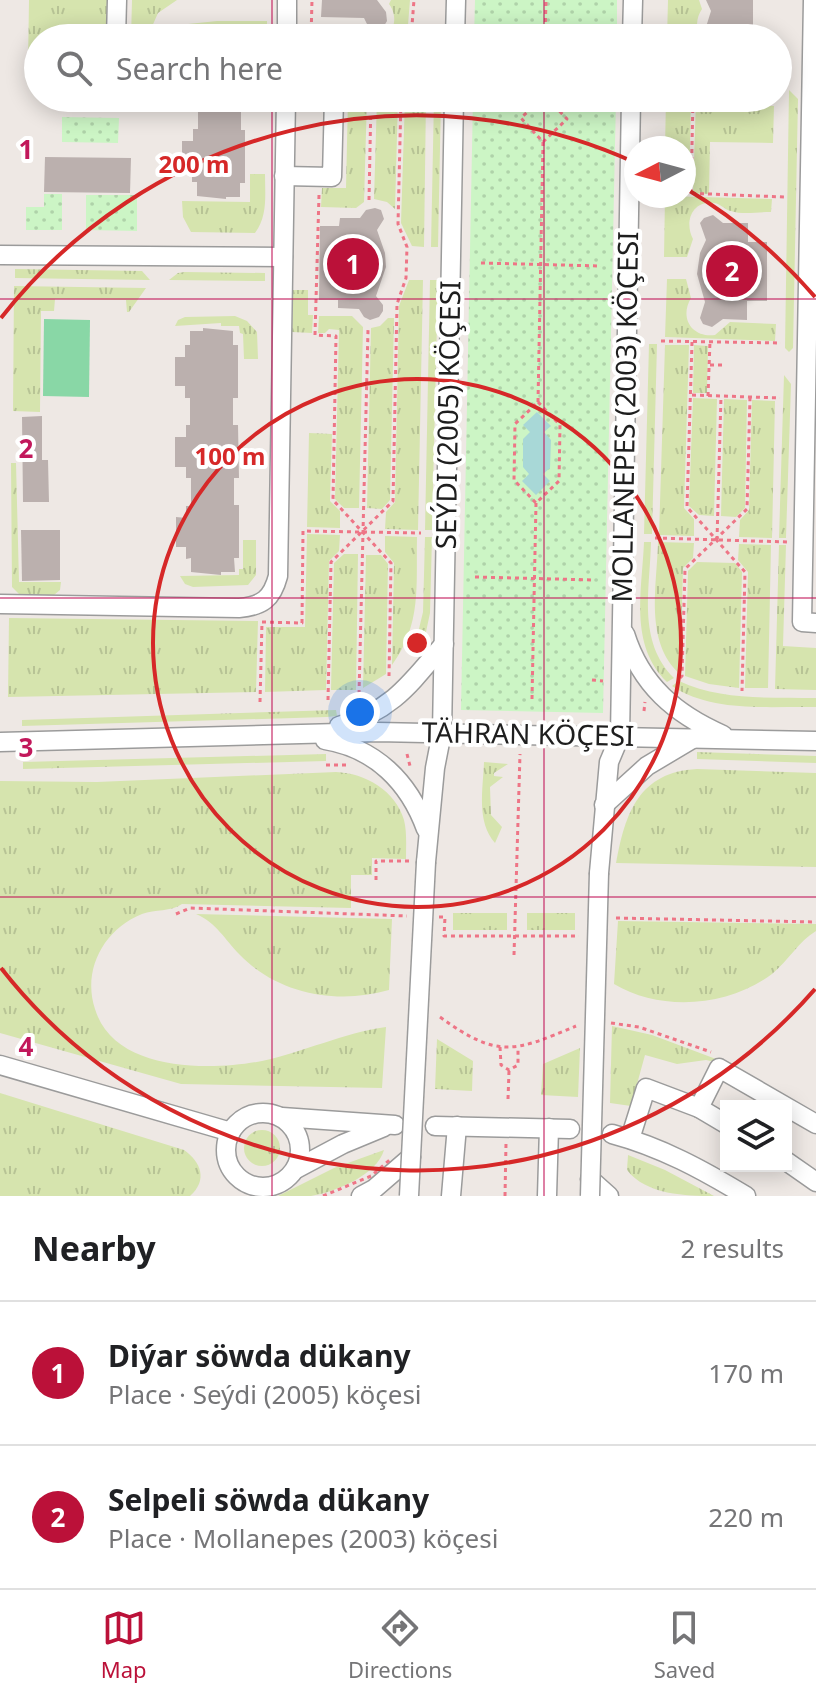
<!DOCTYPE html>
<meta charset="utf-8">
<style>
body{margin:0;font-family:"Noto Sans",sans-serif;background:#f6f6f6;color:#202124}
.controls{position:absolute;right:24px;bottom:24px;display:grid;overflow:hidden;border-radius:0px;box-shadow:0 4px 20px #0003}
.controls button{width:72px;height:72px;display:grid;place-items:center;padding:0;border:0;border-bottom:2px solid #e0e0e0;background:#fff;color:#202124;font:40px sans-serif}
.compass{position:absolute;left:624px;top:136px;width:72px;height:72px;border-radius:50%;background:#fff;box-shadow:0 4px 20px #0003;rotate:264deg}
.you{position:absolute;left:360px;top:712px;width:28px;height:28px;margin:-20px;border:6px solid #fff;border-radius:50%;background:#1a73e8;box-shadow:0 0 0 12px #1a73e833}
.badge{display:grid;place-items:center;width:52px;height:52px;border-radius:50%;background:#bb1139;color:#fff;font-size:26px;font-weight:700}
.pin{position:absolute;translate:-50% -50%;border:4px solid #fff;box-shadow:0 2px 8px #0006}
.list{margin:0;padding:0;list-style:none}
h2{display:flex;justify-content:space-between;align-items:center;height:104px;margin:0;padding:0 32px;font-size:34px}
h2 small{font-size:26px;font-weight:400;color:#757577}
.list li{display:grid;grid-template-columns:52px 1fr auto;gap:24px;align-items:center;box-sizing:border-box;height:144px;padding:0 32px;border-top:2px solid #e0e0e0}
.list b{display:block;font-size:30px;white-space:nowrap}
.list p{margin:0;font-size:26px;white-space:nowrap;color:#757577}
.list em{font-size:26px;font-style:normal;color:#757577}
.icon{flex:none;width:44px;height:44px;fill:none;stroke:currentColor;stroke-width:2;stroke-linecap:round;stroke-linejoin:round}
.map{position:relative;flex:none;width:816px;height:1196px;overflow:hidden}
.search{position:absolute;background:#fff;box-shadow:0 4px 20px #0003;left:24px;right:24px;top:24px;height:88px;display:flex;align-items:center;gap:20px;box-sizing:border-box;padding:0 28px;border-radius:44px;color:#757577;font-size:30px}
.sheet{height:392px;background:#fff}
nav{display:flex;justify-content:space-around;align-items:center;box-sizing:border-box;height:112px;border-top:2px solid #e0e0e0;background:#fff;font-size:22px;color:#757577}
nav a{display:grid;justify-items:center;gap:4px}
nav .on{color:#bb1139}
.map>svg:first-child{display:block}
</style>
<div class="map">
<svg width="816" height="1196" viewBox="0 0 816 1196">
<defs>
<pattern id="grass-tufts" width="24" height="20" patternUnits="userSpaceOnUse" patternTransform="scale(2)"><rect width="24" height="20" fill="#d6e4ae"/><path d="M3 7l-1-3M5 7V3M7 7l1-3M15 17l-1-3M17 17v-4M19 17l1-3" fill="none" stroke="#b7c395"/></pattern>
<pattern id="park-dots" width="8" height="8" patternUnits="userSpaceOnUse" patternTransform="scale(2)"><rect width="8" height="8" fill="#ccf5c5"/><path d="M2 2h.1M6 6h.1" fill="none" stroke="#afd2a9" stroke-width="1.8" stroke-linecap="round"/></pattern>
</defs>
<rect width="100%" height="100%" fill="#eee8e4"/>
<g fill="url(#grass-tufts)">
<polygon points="29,0 107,0 106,38 38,38 38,63 28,63"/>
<polygon points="132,0 177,0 158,13 147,38 131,38"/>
<path d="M 391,0 L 410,0 L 407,38 L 317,38 L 317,27 C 328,27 355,24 364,28 C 368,30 370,34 375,35 C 395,39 399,17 389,4 Z"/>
<path d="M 668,0 L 699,0 L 702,9 C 696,18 695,29 702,38 L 667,38 Z"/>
<polygon points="217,21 267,21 267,38 252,38 252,31 176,30 188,24"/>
<polygon points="789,90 798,99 793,348 789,352 785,348"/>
<polygon points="348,98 367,98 364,202 356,208 321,207 322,188 346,188"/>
<polygon points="377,98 398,98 395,209 387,202 374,199"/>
<polygon points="405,98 426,98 424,247 412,246 401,223"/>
<polygon points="434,98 441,98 438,247 431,247"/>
<polygon points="666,98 691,98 689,190 684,190 684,148 665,148"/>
<polygon points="696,98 711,98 711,105 774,106 773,143 710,142 709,194 693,193"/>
<path d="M 250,174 L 265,174 C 265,194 268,216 255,233 L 191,232 L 183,217 L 182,201 L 250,202 Z"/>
<path d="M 665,196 L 772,199 L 771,212 C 759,212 742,215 731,211 C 725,210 721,204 714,203 C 692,200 684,222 693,239 L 687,257 L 664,257 Z"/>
<polygon points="15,269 142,271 150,280 15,278"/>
<polygon points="184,272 265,273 265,281 169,280 178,273"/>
<path d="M 667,279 L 686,279 L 691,298 C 679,318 692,338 715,335 L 730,322 L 776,324 L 775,341 L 665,337 Z"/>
<polygon points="409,280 423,280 418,530 385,529 386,512 395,502 399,306"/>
<polygon points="430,280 438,280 432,530 425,530"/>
<polygon points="14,286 146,288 129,312 127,312 126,300 55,299 54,311 41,311 40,412 13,411"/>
<polygon points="293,290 308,290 308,315 313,315 312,333 292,332"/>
<polygon points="319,316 352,316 363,327 359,508 344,508 335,499 339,330 329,329 325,333 318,333"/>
<polygon points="185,317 235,316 247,321 257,332 258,359 244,359 243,334 240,333 239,326 221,326 221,323 175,326 178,320"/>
<polygon points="388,318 394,318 390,500 382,509 367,508 371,328 380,326"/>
<polygon points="649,344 657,344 652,534 644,534"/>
<polygon points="665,345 689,345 684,508 694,519 694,536 659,535"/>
<polygon points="694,345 708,346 707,393 693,393"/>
<polygon points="784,375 791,384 786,538 779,538"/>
<polygon points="693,398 717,399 714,516 699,515 689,506"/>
<polygon points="724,399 747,400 745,508 736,517 721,516"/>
<polygon points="752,400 775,401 772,538 739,537 740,520 749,510"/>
<polygon points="309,433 332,434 330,501 340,511 340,528 307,527"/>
<polygon points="11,463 16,463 19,582 61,582 60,590 54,595 20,595 12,587"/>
<polygon points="307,534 340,535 339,551 329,561 326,690 265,692 266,627 305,627"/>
<path d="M 385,536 L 417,537 C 416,585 422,624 392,665 L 394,563 L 385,552 Z"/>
<polygon points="425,537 432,537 430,613 426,632 417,637 423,612"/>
<polygon points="243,540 256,540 256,575 248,585 193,587 185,584 180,576 239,575 239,569 243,569"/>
<path d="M 644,542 L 651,542 C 650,590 637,641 674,678 L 667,682 C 629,645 642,591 644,542 Z"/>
<path d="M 658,542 L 694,543 L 693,558 L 683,568 L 680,674 C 644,642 657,586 658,542 Z"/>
<polygon points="739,544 771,545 768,688 745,688 748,572 738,560"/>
<polygon points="779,545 786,545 783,646 816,648 816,690 775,689"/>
<polygon points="344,554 358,554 356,690 331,690 334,563"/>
<polygon points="366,555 381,555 388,564 386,674 363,688"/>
<polygon points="697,562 735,563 742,572 739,688 709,684 685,676 688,571"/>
<polygon points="9,618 258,621 256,692 8,697"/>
<path d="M 679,681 C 721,701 771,697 816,698 L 816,707 C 768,706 713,713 672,686 Z"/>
<polygon points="336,710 337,716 327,717 22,726 22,720"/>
<polygon points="697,752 816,756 816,763 697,759"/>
<polygon points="326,754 326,761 23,769 23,762"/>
<path d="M 484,762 L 508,764 L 494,773 L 494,776 L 503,777 L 490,787 L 491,815 L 502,827 L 495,843 C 476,822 483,789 484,762 Z"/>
<path d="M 697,769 L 816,773 L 816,867 L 616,863 C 625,813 639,772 697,769 Z"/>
<path d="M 336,772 C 365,773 396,791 404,820 C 407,832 406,846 406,859 L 372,858 L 372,875 L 351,875 L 351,908 L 182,904 C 171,912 155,909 142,914 C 104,929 82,970 95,1009 C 114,1072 209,1071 262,1061 C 304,1052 343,1033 386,1027 L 382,1088 L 181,1084 L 0,1033 L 0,781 L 97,782 Z"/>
<rect x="453" y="913" width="54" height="17"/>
<rect x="527" y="913" width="48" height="17"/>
<path d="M 196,914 L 392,919 L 389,990 C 337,1005 278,994 240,955 C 224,939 217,923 196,914 Z"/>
<path d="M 618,921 L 816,924 L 816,931 C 799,941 788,961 772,974 C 728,1007 661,1012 614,984 Z"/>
<polygon points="612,1026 652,1035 716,1059 715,1062 706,1060 677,1064 645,1055 631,1106 610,1103"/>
<polygon points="437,1039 473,1061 472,1091 435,1089"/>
<polygon points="580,1048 578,1097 541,1095 543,1064"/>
<path d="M 0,1093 L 184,1150 C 201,1162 208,1180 190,1196 L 0,1196 Z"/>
<circle cx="262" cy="1148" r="18"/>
<path d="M 384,1150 C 377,1175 335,1192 311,1196 C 300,1196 289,1196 278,1196 L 334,1168 Z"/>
<path d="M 628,1155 L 665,1170 L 714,1196 C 686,1196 646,1195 627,1170 Z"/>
</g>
<g fill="url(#park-dots)">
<polygon points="475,0 617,0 617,38 474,38"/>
<polygon points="473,98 616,98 603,713 461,710"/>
<polygon points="62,117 119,118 118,143 62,142"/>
<polygon points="44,194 62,194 62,230 26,230 26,207 44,207"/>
<polygon points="86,195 137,195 137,231 86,230"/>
</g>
<polygon fill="#89d7a6" points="44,319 90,320 89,397 43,396"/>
<polygon fill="#a8d8d7" points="537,412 551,426 544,432 551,440 550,468 543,474 550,481 536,495 522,481 529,474 523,467 523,439 530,432 523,425"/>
<g fill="#bbb0ae">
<polygon points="322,0 377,0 386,12 387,21 384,26 375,29 367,24 364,18 321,17"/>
<polygon points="706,0 753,0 753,28 728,28 721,35 711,35 706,27 711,11"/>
<polygon points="198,98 241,98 241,130 245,130 245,183 240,183 240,197 226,197 226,199 197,196 197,182 192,182 192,170 182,170 182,141 193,141 193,129 198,129"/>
<polygon points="45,157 131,158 130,193 44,192"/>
<polygon points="375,208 381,210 384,219 377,230 385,253 386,267 376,296 383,305 383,311 379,317 370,320 364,317 359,309 338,308 338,300 319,300 320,226 339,226 340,218 360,218 366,210"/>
<polygon points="713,215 723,223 748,223 748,242 767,242 767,301 747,301 747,320 723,319 712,327 703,324 700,318 705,302 697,274 700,253 706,240 700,223 704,218"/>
<polygon points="203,328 233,331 233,345 238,345 238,398 233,398 233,425 238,425 239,478 234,478 234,505 239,505 239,558 234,558 235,572 221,572 221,575 191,572 191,558 186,559 186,547 176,547 176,517 186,518 186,506 191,506 191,478 186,478 186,467 175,467 175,437 186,437 186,425 190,425 190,398 185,398 185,386 175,386 175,357 185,357 185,345 190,345 190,331 203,331"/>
<polygon points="42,416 42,460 48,460 49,502 23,502 22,417"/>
<polygon points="21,530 60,530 60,580 22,581"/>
</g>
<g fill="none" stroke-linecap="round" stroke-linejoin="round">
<defs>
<g id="minor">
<polyline points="813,0 802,622 816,623"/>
<polyline points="116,38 117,0"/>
<polyline points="287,38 287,0"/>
<polyline points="455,38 456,0"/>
<polyline points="632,38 633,0"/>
<polyline points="284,176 332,177 334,98"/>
<polyline points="0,255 283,257"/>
<path d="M 0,604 L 239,608 C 262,606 272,599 278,576 L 286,98"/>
<path d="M 625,634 C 641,685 675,714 723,735"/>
<path d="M 339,726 C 392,711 410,684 444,644"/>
<path d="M 325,740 C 375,748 409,782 426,829"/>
<polyline points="0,742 377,732 816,741"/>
<polyline points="604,805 647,766 694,738"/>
<polyline points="426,862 435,768 442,732 454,98"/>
<polyline points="599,873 609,762 620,736 631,98"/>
<polyline points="0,1065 231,1132"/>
<polyline points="699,1108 719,1068 816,1124"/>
<circle cx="263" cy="1150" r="37"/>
<polyline points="282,1117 395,1125"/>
<polyline points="435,1126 570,1129"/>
<path d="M 612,1134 C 661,1147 703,1170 746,1196"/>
<polyline points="630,1139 646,1088 699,1108 726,1124"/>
<polyline points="786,1161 816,1182"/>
<polyline points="296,1169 343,1144 384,1127"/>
<polyline points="590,1179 609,1196"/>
<polyline points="361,1196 374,1189 411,1157"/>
<polyline points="451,1196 457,1126"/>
<polyline points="547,1196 549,1128"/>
</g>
</defs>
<use href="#minor" stroke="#9b9b9b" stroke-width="21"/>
<g stroke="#ee7586" stroke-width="3" stroke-dasharray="4 4" stroke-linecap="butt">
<polyline points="311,38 312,0"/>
<polyline points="411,38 414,0"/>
<polyline points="545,38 546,0"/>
<polyline points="778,54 787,54"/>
<polyline points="543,142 567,119 547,98"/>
<polyline points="684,193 784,197"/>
<polyline points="691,193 693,98"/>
<polyline points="319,195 315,335 336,336 333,500 391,563 389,676"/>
<polyline points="369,200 371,98"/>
<polyline points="481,263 601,266"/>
<polyline points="661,341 781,343"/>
<polyline points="692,342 687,507 745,572 742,691"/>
<polyline points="710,365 722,365"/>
<polyline points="692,395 780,398"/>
<polyline points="708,396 710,341"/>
<polyline points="538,402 543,142 521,118 542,98"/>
<polygon points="538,402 560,425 559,481 536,503 514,480 515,424"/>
<polyline points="655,538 788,542"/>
<polyline points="717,540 721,396"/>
<polyline points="475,577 595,580"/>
<polyline points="262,622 302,623 303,531 421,533"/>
<polyline points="680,678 682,676 685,569 747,509 750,397"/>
<polyline points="592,680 603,681"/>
<polyline points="359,694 368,330"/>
<polyline points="532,699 536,503"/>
<polyline points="328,700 331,562 393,501 397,304 406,278 407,247 398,224 401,98"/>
<polyline points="260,702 262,622"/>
<polyline points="644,711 645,702"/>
<polyline points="407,754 410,766"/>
<polyline points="326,765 346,765"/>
<polyline points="376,880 376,861 409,861"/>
<polyline points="176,914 190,908 407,916"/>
<polyline points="439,917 445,917 444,936 579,936"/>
<polyline points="616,918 816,922"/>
<polyline points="514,955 520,754"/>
<path d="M 440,1017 C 498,1059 514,1052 576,1026"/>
<polyline points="611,1023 639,1027 711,1052"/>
<polyline points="500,1047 501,1065 509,1070 518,1065 518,1047"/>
<polyline points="508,1099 509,1071"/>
<polyline points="505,1196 506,1143"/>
</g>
<use href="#minor" stroke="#fff" stroke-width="18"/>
<defs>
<g id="minor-bridge">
<polyline points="409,1196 426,862"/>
<polyline points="590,1196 599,873"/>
</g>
</defs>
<use href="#minor-bridge" stroke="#9b9b9b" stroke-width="21" stroke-linecap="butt"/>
<polyline stroke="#ee7586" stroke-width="3" stroke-dasharray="4 4" stroke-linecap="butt" points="323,1196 371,1176 392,1158"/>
<use href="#minor-bridge" stroke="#fff" stroke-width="18"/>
</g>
<path fill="none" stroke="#c2185b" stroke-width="2" stroke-opacity="0.55" d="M 272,0 L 272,38M 544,0 L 544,38M 272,98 L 272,1196M 544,98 L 544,1196M 0,299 L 816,299M 0,598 L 816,598M 0,897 L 816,897"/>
<g fill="none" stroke="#d62828" stroke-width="4">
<circle cx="417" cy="643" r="264"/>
<path d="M815 989A528 528 0 0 1 1 968M1 318A528 528 0 0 1 636 163M685 188A528 528 0 0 1 815 297"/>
</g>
<g text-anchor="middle" stroke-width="8" stroke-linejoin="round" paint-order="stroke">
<g font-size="28" fill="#1e1e1e" stroke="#fff">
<text transform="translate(448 415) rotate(-89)" y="10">SEÝDI (2005) KÖÇESI</text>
<text transform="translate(625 417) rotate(-89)" y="10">MOLLANEPES (2003) KÖÇESI</text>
<text transform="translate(528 734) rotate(1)" y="10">TÄHRAN KÖÇESI</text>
</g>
</g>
<g font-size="26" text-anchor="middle" font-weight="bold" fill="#c2185b" stroke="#fff" stroke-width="8" stroke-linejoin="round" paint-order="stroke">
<text x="26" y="159">1</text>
<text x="26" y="458">2</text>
<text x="26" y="757">3</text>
<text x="26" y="1056">4</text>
</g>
<circle cx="417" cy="643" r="12" fill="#d62828" stroke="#fff" stroke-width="4"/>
<g font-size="24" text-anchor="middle" font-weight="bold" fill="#d62828" stroke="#fff" stroke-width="8" stroke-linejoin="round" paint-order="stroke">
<text x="194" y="173">200 m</text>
<text x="230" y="465">100 m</text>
</g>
</svg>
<div class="controls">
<button><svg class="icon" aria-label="layers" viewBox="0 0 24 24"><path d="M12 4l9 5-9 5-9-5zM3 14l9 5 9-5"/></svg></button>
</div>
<svg class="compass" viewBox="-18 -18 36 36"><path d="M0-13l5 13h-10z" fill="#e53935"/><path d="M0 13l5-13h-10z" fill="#757577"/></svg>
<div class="you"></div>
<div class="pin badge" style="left:353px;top:264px">1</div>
<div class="pin badge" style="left:732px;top:271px">2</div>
<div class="search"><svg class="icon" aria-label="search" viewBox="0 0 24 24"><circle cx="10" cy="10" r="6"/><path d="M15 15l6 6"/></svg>Search here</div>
</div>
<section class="sheet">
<h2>Nearby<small>2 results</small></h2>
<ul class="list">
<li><span class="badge">1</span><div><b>Diýar söwda dükany</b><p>Place · Seýdi (2005) köçesi</p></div><em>170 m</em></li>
<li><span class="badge">2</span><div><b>Selpeli söwda dükany</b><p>Place · Mollanepes (2003) köçesi</p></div><em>220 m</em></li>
</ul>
</section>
<nav>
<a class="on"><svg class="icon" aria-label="map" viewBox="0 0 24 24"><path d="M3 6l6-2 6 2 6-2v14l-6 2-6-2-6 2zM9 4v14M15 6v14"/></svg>Map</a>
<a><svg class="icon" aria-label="directions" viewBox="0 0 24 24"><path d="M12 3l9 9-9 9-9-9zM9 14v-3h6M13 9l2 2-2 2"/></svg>Directions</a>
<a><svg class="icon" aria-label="saved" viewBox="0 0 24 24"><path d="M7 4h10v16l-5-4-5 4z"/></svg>Saved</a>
</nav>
